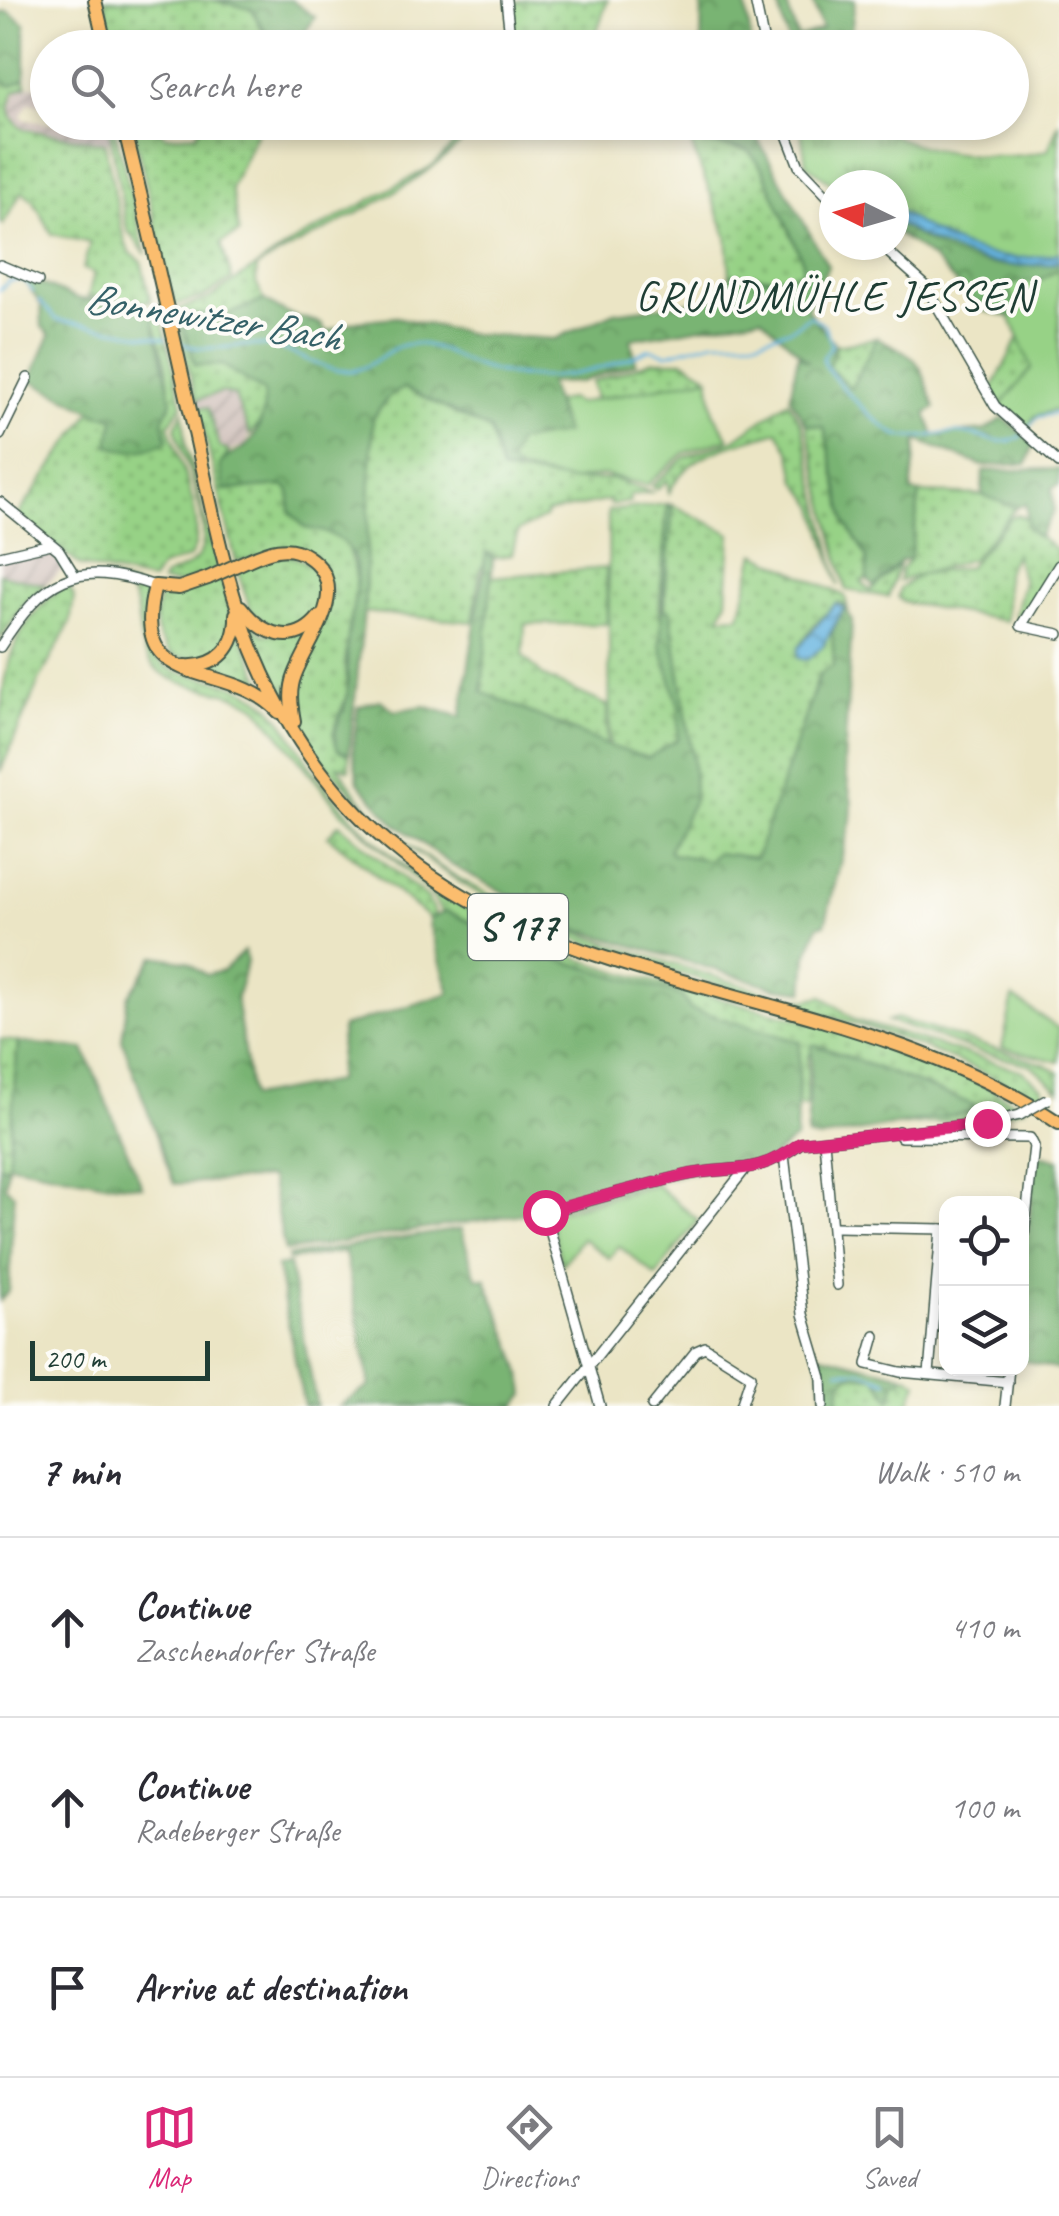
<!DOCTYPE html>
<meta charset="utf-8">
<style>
body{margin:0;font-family:Caveat,sans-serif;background:#f7f7f7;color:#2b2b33}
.controls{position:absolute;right:30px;bottom:30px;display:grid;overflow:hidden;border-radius:20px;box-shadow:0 5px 15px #0003}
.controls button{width:90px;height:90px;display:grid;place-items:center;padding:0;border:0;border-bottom:2px solid #e1e1e2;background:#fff;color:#2b2b33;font:50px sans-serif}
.compass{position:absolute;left:819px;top:170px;width:90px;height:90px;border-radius:50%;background:#fff;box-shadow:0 5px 15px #0003;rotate:275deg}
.scale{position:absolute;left:30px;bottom:25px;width:180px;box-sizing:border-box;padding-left:10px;border:5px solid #1f3d34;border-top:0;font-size:28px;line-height:35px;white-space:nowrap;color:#1f3d34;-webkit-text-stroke:8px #fdfcf7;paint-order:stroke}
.stop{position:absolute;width:30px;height:30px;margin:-22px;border:8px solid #db2777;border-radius:50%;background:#fff}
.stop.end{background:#db2777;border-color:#fff;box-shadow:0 2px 10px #0008}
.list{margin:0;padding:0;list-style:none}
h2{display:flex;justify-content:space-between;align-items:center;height:130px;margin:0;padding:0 40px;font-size:42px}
h2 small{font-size:32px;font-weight:400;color:#7c7c81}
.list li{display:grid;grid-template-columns:65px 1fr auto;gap:30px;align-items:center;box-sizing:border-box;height:180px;padding:0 40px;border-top:2px solid #e1e1e2}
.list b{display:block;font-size:38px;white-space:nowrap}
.list p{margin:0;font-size:32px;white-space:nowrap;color:#7c7c81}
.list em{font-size:32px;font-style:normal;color:#7c7c81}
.icon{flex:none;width:55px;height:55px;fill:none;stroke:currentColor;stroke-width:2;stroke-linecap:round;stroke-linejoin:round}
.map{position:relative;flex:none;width:1059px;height:1406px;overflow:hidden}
.search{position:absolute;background:#fff;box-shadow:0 5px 15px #0003;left:30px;right:30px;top:30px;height:110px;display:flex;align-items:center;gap:25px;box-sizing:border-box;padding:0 35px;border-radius:55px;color:#7c7c81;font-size:38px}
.sheet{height:670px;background:#fff}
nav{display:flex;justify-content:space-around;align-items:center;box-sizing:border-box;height:140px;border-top:2px solid #e1e1e2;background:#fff;font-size:28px;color:#7c7c81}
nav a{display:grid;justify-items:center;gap:5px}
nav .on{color:#db2777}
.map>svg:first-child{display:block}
</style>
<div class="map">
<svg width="1059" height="1406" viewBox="0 0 1059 1406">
<defs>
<pattern id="industrial-furrows" width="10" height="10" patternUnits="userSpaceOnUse" patternTransform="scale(2.5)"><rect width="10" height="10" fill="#cfc0ba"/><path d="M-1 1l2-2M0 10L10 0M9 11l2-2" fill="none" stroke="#a79d98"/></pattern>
<pattern id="grass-dots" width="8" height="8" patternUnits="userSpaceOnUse" patternTransform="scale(2.5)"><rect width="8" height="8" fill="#97d286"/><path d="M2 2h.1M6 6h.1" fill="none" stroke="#7bac6e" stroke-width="1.8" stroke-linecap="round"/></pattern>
<pattern id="forest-crowns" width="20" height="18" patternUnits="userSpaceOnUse" patternTransform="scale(2.5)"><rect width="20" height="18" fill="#79b473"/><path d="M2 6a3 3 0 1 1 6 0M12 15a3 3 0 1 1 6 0" fill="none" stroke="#63945f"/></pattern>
<pattern id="park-tufts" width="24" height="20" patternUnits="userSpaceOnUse" patternTransform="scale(2.5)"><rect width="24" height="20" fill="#97d286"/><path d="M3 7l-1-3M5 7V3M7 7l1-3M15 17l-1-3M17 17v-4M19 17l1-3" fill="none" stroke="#7bac6e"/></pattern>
<pattern id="water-waves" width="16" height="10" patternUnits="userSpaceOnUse" patternTransform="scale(2.5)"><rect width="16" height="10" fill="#67b5e1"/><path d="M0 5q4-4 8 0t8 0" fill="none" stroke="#5494b7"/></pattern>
</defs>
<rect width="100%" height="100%" fill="#fdfcf7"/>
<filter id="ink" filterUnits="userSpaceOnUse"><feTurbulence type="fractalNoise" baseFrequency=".01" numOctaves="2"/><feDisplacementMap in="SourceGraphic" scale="20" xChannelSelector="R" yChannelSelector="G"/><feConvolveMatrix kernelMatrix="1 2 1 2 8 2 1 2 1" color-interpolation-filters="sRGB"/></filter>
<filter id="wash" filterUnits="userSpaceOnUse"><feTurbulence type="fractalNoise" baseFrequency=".0048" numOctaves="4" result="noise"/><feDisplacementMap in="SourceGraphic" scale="40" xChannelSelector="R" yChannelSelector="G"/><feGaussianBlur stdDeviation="2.25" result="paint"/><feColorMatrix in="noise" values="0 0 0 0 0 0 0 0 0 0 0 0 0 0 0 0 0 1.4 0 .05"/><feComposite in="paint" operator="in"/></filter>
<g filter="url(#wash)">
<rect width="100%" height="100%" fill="#ebe5c5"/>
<g fill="url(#industrial-furrows)">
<polygon points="19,86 47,87 47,106 29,103 21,116 26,120 72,127 77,123 77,127 83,128 108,123 112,140 105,143 23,129 12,121 9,108"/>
<polygon points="223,392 235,396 250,435 246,445 229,452 219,446 208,408 198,407 196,400"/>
<polygon points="47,548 58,554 66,567 45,585 0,574 0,558"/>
</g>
<g fill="url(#grass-dots)" stroke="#5b885d" stroke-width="2.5">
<polygon points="104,0 213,0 252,9 263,32 286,47 115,47"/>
<polygon points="526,0 608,0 591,47 512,47 514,10 510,5"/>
<path d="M 0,78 L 11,86 L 25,79 L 27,86 L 14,92 C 6,109 9,119 23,129 L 105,143 L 122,232 L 129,252 L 141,261 L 151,302 L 88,297 L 94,273 L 83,269 L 90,243 L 52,234 L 33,200 L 22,191 L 3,225 L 0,222 Z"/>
<polygon points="108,123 113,123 146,254 127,230"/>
<polygon points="132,123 162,123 160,132 166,136 196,134 203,123 261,123 231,188 239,233 221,243 232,279 203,297 174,305"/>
<path d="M 474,123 L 478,123 C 434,184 324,227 257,267 L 256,283 L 264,300 L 227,315 L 187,315 L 182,324 L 195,365 L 223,365 L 264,392 L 267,413 L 250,435 L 235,396 L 223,392 L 196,400 L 175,311 L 208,299 L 295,241 L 434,165 Z"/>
<polygon points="698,140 748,149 763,170 803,262 802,272 775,278 730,274 727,236 690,141"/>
<path d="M 151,310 L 160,312 L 182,405 L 169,424 C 176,456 212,530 189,558 L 161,567 L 152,581 L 81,566 L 18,515 L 92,410 L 116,417 L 109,444 L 141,450 C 187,398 165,371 151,310 Z"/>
<polygon points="1020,335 1033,368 1000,407 990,393"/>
<polygon points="877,338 851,388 828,367 836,345"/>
<polygon points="654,361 684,361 706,374 703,379 596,399 592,382"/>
<polygon points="404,388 490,431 501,471 571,481 613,479 651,492 629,496 630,502 610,505 610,500 546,513 546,517 518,531 512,554 493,559 491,553 480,570 473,622 364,612 373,418 388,397"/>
<path d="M 788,401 L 802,425 L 839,586 L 815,505 L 796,480 L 791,454 L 778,431 C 736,445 686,451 669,494 L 667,480 L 657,489 L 652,486 L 685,457 L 734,440 Z"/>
<path d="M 198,407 L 208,408 L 219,446 L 229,452 L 220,465 L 224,490 L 285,486 L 290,490 L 290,511 L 305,528 L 326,531 L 346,543 L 358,580 L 345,662 L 348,691 L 333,733 L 338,750 L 349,754 L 349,770 L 338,766 C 416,902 637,951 776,995 L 805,1000 L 823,996 L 855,1020 L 1023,1071 L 1043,1088 L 1042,1097 L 1037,1101 C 815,971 535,994 352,793 C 333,772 301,739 296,712 C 288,673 318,624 332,589 L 307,552 L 236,561 Z"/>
<path d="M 183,411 L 186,445 L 218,569 L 180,584 L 162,582 L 164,577 C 175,571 190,568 198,557 C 217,530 182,456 175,427 Z"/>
<polygon points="806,424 824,426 846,523 867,557 867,579 861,581 870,591 899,564 888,597 846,590"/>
<polygon points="920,493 989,495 1016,508 972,559 899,581 901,569 910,559"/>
<polygon points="667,504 659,610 679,707 679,739 649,758 610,747 608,511"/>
<polygon points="673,505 731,534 727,600 720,617 740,616 755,553 845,596 848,610 839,602 815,623 798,648 810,655 832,632 834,665 819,674 757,858 716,853 710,860 670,854 669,849 694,800 693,760 670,611 664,611"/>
<polygon points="1018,515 1028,519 1029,529 1059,552 1059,561 1018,623 1015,614 1023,582 1015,554 1006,573 1006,621 903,602 898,597 900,588 921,574 968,567 1010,518"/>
<path d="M 273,555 C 337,553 344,624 275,630 L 251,611 L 237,570 Z"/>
<polygon points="606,568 607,624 525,624 523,656 544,677 607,705 607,746 482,692 491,577"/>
<polygon points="0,574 45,585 25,602 0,640"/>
<path d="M 108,577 L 146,590 C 135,706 204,655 264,702 C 286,719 300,753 317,776 C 361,834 418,882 482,917 C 649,1007 863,1005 1024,1108 L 987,1118 L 896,1126 L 974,1105 L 817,1045 L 808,1057 L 806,1107 L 798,1106 L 800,1042 L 690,1009 L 681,995 L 540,954 L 441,912 L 431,893 L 341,812 L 258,708 C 229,686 187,693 158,670 C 127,646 150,596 119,585 C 107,581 93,586 82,582 Z"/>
<path d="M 221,578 C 233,616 241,634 205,660 L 174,657 C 154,637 152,624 159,598 Z"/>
<path d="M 67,583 L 74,597 L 70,623 L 39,681 L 0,772 C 0,685 0,634 67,583 Z"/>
<polygon points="247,620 264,635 315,627 285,699"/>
<polygon points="238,628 269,697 250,684 197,670 209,668"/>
<polygon points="339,824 428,899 435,915 429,918 328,836"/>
<polygon points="896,1018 1046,1065 1059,1073 1059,1090 1031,1065 982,1053 888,1021"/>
<polygon points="0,1039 18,1042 8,1167 0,1166"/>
<polygon points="849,1375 876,1377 891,1399 896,1379 908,1376 918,1383 908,1406 838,1406 841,1382"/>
</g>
<g fill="url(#forest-crowns)" stroke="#4c7854" stroke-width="2.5">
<path d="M 213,0 L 291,0 L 315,17 L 295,47 C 272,48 261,27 252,9 Z"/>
<polygon points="702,0 745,0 752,47 701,47"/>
<polygon points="777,0 785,0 798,38 822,29 812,0 855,0 851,32 879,37 893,47 790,47"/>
<polygon points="8,11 25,24 25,79 11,86 0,78 0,13"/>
<path d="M 686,123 L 751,127 L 828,266 L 807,309 L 836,345 L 828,368 L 851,388 L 877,338 C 924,360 918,360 935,408 L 926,414 L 934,435 L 986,430 L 1003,418 L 1034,443 L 1027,464 L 983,466 L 917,440 L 911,492 L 920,493 L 910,559 L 902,560 L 874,587 L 867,579 L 867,557 L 846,523 L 824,427 L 806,424 L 790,397 L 798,355 L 809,362 L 761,317 L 631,339 L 636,363 L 580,382 L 548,383 L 565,433 C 548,447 522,479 501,471 L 490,430 L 404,388 L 388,397 L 373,418 L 364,612 L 349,754 L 338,750 C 329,730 343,718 347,698 C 350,678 345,657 348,636 C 355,586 376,537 305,528 L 290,511 L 290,491 L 285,486 L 224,490 L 220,465 C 228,453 238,454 247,445 C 260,431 266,411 264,392 L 223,365 L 195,365 L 182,323 L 187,314 L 227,315 L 264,300 L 288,314 L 321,323 L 326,332 L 357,321 L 396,317 L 471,334 L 555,339 L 615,312 L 714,299 L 726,292 L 730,274 L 775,278 L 802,272 L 803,262 L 763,170 L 748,150 L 690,141 Z"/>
<path d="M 894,222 L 931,242 L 1059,262 L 1059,269 C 1034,279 1032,305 1010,317 L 981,310 L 934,260 L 894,231 Z"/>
<path d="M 21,275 L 75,298 L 151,310 L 172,402 L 163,420 L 168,440 C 152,450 124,455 108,444 L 115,417 L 101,415 L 30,380 L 50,335 L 42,327 L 41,305 Z"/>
<polygon points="1059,469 1059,485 1052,488 1054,511 1039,537 1028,529 1026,503 1016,508 982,495 983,471"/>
<polygon points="667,504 673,505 664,610 670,610 693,760 694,800 669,849 671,854 709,860 716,853 756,858 820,674 834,665 832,632 844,608 852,620 844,763 852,804 851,820 825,924 818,926 807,956 804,991 777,988 572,928 453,866 393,822 358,782 353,751 358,707 380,700 395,711 424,706 461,717 486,552 493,559 482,692 609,746 648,758 678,739 679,707 660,644"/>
<polygon points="446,911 540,954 681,995 690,1009 800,1042 796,1138 766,1162 687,1173 547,1210 285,1251 270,1178 174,1184 122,1040 128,997 155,956 188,962 206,975 223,971 244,951 247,961 236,998 251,1097 337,1081 342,1027 450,993 429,924 429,919"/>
<polygon points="18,1042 84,1049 142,1186 105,1183 8,1164"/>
<polygon points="812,1045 817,1045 974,1105 972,1112 817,1139 807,1136"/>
<polygon points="1037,1154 1059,1160 1059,1370 1022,1360 1022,1280"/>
<polygon points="0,1166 8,1167 5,1187 14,1194 9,1291 0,1301"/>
<path d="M 461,1229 L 476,1278 L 486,1279 C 497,1312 523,1364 525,1395 L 516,1406 L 339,1406 L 370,1386 L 345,1252 L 288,1260 L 288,1256 Z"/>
<polygon points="289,1264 317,1406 304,1406 277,1266"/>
<polygon points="818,1354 903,1375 902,1381 896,1380 891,1400 876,1377 849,1375 841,1382 838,1406 825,1406"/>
</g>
<path fill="url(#park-tufts)" stroke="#5b885d" stroke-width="2.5" d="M 1059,122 L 1059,263 C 992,272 948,263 894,219 L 894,185 L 834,185 L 806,164 L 800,123 L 875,123 C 903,153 1010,164 1048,150 Z"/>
<g fill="#97d286" stroke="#5b885d" stroke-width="2.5">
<polygon points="1059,269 1059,409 1035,416 1025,430 1000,407 1032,368 1010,317 1019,311 1008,289 1014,283 1039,281"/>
<polygon points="709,377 714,414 729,438 684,453 647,485 603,475 571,481 521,471 509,463 517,442 565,433 556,401 570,399 578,403"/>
<polygon points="1013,997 1059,1029 1059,1062 1002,1048"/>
<polygon points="656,1185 698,1220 656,1276 619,1246 609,1258 582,1238 562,1265 548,1214"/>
</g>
<g fill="url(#water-waves)" stroke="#43798a" stroke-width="2.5">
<path d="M 894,208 C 948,243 993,269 1059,253 L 1059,262 C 995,275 949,252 894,222 Z"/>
<polygon points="835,604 844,608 822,647 807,660 798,658 798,648"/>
</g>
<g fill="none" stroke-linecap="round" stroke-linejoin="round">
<g stroke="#67b5e1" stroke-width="2.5">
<polyline points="0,290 9,281 24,280 33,292"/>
<polyline points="39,300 57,320 166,339"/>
<path d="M 179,343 C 208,355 237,342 269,346 C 298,350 324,376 356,370 C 376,366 389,345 410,344 C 435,342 452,357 474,365 C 537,388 594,375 650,349 L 667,354 L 714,341 L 758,340 L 791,329 L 810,316 L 824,324 L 832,345 L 823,358 C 824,373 882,430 898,435 C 918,442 940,431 961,433 C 980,434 1004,449 1022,436"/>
<polyline points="1027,430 1038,417 1059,413"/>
<polyline points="838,1371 862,1371 887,1381"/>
</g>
</g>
</g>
<g filter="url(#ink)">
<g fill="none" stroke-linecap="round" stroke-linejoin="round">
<defs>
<g id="minor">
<polyline points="506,0 511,45"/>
<polyline points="755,0 765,48"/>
<polyline points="782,122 799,166 834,203"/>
<polyline points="880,245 925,285 995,406 1059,463"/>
<polyline points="0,265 38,281"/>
<polyline points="0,435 28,378"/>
<polyline points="0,502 59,550 75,576"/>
<polyline points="0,556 51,544"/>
<polyline points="1059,565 1021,626 1059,634"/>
<path d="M 0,647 C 43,579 76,558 155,586"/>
<polyline points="898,1131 901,1137 1030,1138 1034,1146 1022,1254"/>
<polyline points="824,1141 837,1285"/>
<polyline points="784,1155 803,1314 822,1378 823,1406"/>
<polyline points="835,1227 944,1229"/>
<polyline points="875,1336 867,1364 900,1372 1008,1382"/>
<polyline points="929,1374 941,1229"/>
<polyline points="557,1406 743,1172"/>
<path d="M 600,1406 L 545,1213 C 590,1200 636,1187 682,1176 C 733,1164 753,1179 801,1143 L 987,1123 L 1020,1115"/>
<polyline points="652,1406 696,1351 705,1347 751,1376 741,1406"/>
<polyline points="1005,1406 1009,1368"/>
</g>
<g id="highway">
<polyline points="95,0 106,48"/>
<path d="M 123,122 C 147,221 170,320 192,419 C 208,490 221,564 246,633 C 313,813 439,907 618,962 C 766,1009 928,1035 1059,1123"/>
<path d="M 248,560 C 268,551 288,543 307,556 C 355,587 308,639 295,675 C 289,690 291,705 294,721"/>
<path d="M 208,578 L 179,588 L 155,586 C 126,696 228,657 279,712"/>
<path d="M 241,607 C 262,635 294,648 319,617"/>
<path d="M 185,666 C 218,668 237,647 236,614"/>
</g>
</defs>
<use href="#minor" stroke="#3e564a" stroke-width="12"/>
<use href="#highway" stroke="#3e564a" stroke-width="16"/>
<use href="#minor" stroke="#fff" stroke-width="9"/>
<use href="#highway" stroke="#fbbd6e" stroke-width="12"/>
<defs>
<polyline id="minor-bridge" points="1020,1115 1048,1099"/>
<polyline id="highway-bridge" points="208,578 248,560"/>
</defs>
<use href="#minor-bridge" stroke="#3e564a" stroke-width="12" stroke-linecap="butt"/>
<use href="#highway-bridge" stroke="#3e564a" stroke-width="16" stroke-linecap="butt"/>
<use href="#minor-bridge" stroke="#fff" stroke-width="9"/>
<use href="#highway-bridge" stroke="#fbbd6e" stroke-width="12"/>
</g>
</g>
<g fill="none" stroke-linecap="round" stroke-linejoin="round" filter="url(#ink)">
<path stroke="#db2777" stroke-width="12" d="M 545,1212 C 590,1200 636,1187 682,1176 C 733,1164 753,1179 800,1143 L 987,1123"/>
</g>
<g text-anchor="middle" stroke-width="8" stroke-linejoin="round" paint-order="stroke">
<rect fill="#fdfcf7" stroke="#62766e" stroke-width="2.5" x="468" y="894" width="100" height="66" rx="8"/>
<g font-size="38" font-weight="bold" fill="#1f3d34">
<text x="518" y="940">S 177</text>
</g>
<g font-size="42" letter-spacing="2.5" fill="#1f3d34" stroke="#fdfcf7">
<text x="835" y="310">GRUNDMÜHLE JESSEN</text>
</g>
<g font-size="42" font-style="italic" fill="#356168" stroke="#fdfcf7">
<text transform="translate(213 316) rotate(9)" y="15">Bonnewitzer Bach</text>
</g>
</g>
</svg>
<div class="controls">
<button><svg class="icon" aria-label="locate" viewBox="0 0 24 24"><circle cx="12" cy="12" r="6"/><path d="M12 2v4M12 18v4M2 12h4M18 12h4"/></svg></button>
<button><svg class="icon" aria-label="layers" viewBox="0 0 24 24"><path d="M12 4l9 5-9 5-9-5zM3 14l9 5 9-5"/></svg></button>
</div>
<svg class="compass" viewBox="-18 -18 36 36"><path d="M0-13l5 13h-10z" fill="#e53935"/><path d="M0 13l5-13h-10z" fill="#7c7c81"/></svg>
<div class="scale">200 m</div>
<div class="stop" style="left:545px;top:1212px"></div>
<div class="stop end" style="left:987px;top:1123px"></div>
<div class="search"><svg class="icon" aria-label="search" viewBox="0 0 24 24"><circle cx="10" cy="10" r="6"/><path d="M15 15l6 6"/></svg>Search here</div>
</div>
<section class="sheet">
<h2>7 min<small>Walk · 510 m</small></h2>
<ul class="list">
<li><svg class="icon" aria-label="ahead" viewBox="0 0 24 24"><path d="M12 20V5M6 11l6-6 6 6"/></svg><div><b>Continue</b><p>Zaschendorfer Straße</p></div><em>410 m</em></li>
<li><svg class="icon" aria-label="ahead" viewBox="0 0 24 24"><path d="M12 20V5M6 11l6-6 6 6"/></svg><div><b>Continue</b><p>Radeberger Straße</p></div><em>100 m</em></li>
<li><svg class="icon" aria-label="arrive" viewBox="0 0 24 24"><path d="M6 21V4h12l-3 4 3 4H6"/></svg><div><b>Arrive at destination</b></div></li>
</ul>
</section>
<nav>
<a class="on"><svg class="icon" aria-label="map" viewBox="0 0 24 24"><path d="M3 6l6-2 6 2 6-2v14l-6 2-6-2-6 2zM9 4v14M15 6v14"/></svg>Map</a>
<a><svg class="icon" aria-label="directions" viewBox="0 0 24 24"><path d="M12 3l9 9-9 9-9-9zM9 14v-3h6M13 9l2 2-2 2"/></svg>Directions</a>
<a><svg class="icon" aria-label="saved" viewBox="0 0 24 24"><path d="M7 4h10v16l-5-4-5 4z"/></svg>Saved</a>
</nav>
